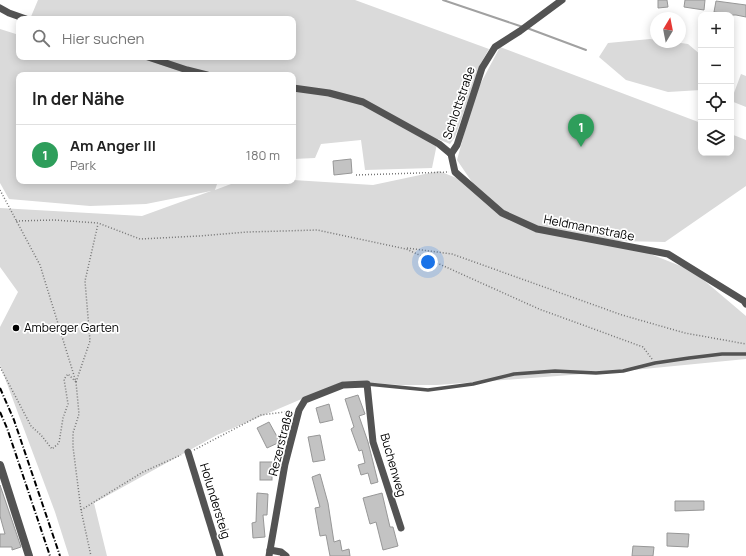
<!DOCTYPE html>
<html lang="de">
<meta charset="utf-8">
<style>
body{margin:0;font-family:Manrope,sans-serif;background:#f2f2f2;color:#222}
.controls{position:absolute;right:12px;top:12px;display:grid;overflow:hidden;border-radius:8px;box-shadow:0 2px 10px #0003}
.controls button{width:36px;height:36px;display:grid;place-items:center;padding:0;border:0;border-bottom:1px solid #e0e0e0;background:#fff;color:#222;font:20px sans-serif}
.compass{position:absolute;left:650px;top:12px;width:36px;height:36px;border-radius:50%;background:#fff;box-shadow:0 2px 10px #0003;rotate:10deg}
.you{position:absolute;left:428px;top:262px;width:14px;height:14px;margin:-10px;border:3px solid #fff;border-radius:50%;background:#1a73e8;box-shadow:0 0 0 6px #1a73e833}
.badge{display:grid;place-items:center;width:26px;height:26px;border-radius:50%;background:#111827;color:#fff;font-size:13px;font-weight:700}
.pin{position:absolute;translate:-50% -33px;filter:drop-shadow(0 1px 2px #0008)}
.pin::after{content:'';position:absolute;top:21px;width:14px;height:12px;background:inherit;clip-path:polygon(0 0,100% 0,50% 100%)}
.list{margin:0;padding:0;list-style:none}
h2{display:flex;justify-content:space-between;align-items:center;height:52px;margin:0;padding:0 16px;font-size:17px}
h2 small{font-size:13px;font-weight:400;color:#767676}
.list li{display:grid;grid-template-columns:26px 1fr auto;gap:12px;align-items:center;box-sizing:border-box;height:60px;padding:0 16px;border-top:1px solid #e0e0e0}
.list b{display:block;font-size:15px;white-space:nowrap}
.list p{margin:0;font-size:13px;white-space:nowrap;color:#767676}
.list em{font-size:13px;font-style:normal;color:#767676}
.icon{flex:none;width:22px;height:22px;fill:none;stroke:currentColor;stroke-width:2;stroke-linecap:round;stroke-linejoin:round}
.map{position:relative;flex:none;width:746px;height:556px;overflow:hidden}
.search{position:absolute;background:#fff;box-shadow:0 2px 10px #0003;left:16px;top:16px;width:280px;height:44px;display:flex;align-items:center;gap:10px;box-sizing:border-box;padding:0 14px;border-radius:8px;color:#767676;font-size:15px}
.panel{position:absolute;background:#fff;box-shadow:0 2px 10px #0003;left:16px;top:72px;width:280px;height:112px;border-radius:8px}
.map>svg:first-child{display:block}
</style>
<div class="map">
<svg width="746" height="556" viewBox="0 0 746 556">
<rect width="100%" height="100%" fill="#fff"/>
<g fill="#dadada">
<polygon points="38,0 355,0 489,49 481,63 455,137 450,144 438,139 432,168 365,170 361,140 321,144 315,158 293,159 293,75 19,75 19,181 218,181 215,190 239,181 293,180 373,185 439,171 474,185 457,160 475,94 500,47 701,123 701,153 731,153 731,134 746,140 746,186 665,242 618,241 693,271 746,316 746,359 623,371 437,385 400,385 344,381 217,435 94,503 107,556 69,556 55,512 0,365 0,327 18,292 0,267 0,208 142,216 211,191 146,204 90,206 9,199 0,183 0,29 19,35 19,57 293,57 293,19 30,19"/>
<polygon points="650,39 656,40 656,42 674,42 688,44 701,55 701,90 668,92 626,80 599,57 608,43"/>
<polygon points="741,74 746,76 746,107 731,101"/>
</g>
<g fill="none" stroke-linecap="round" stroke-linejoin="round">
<g stroke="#a1a1a1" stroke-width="2">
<polyline points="443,0 523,27"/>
<polyline points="527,28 586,50"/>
</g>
</g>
<g fill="#c3c3c3" stroke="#979797">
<polygon points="658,0 667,0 668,7 658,8"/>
<polygon points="685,0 705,0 704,10 684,7"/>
<polygon points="716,1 746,5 746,17 736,15 721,15 722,13 714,12"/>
<polygon points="351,159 352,173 334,175 333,161"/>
<polygon points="358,395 365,414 359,416 368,442 378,482 371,484 368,473 361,475 358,465 365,463 362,450 359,451 351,429 354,427 345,399"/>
<polygon points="329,404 333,420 320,423 316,408"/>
<polygon points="269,422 280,442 267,448 257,428"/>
<polygon points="320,435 325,460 313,462 308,437"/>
<rect x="260" y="462" width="12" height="18"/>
<polygon points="320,474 328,503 334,542 340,540 342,551 349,549 350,556 330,556 326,535 320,536 315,508 320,507 312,477"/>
<polygon points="0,485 21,547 12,550 12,547 0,547 0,534 5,534 0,516"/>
<polygon points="257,493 268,494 267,515 263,515 265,537 253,538 252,523 256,522"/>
<polygon points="382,493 390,527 393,527 398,546 383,550 376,522 370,524 363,498"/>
<polygon points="675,501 704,501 704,510 675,511"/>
<polygon points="667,533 689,534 688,547 667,546"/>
<polygon points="633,546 654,547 653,556 632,556"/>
</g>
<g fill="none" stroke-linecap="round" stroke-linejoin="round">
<g stroke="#757575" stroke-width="1.5" stroke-dasharray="1 2" stroke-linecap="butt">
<polyline points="356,175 449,172"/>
<polyline points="0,190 40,265 76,382 79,414 73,433 73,447 81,510 91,556"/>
<polyline points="16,221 54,220 98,223 140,239 199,236 248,232 317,230 406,249 539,309 643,347 652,359"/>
<polyline points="407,248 452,254 622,315 685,333 746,344"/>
<polyline points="0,367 31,426 41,435 52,449 59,443 63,418 68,404 64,379 68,374 76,382"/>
<polyline points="76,382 90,341 85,281 98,224"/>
<polyline points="194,450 261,415 292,411"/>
<polyline points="81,510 143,472 181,455"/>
</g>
<polyline stroke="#535353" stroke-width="3.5" points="367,384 428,390 473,384 514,374 555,371 596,373 623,371 655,363 689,358 722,354 746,354"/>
<g stroke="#535353" stroke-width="7">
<polyline points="0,8 9,13 26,19"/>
<polyline points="148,57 187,70 207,75"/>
<polyline points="293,88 329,93 363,102 439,144 451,154 455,172 502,213 537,229 668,254 744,301 746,304"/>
<polyline points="451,154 457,145 482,68 495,47 520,31 562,0"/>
<polyline points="188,452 220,556"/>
<polyline points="270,550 281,552 286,556"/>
<polyline points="269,556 285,464 299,410 305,400 343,385 367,384 373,442 401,528"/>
</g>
<polyline stroke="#535353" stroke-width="8" points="0,465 29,556"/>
<g stroke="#000" stroke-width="2" stroke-dasharray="6 2 1 2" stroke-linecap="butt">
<polyline points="0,388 14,420 60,556"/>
<polyline points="0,412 7,428 50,556"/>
</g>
</g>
<circle fill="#000" stroke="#fff" stroke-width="1.5" cx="16" cy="328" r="4"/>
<g text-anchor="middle" stroke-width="3.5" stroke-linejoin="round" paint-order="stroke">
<g font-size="12" fill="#000" stroke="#fff">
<text transform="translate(459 103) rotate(-71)" y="4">Schlottstraße</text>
<text transform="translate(589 228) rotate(11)" y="4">Heldmannstraße</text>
<text transform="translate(281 443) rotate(-76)" y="4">Rezerstraße</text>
<text transform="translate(393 465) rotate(74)" y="4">Buchenweg</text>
<text transform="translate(215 501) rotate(73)" y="4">Holundersteig</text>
</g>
<g font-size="12" fill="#000" stroke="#fff" text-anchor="start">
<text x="24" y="332">Amberger Garten</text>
</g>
</g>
</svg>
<div class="controls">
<button>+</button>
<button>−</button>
<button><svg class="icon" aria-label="locate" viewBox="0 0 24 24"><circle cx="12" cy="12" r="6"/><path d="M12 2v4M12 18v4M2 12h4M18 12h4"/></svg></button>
<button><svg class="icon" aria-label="layers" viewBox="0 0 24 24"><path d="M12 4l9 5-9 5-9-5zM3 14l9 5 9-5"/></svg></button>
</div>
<svg class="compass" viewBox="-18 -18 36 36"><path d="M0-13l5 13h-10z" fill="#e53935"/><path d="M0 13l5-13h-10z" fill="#767676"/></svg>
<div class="you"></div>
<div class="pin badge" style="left:581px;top:147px;background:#2e9e5b">1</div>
<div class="search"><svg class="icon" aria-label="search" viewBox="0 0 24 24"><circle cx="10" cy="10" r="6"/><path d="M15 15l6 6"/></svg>Hier suchen</div>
<section class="panel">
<h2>In der Nähe<small></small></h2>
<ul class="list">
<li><span class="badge" style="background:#2e9e5b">1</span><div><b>Am Anger III</b><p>Park</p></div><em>180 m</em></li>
</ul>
</section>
</div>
